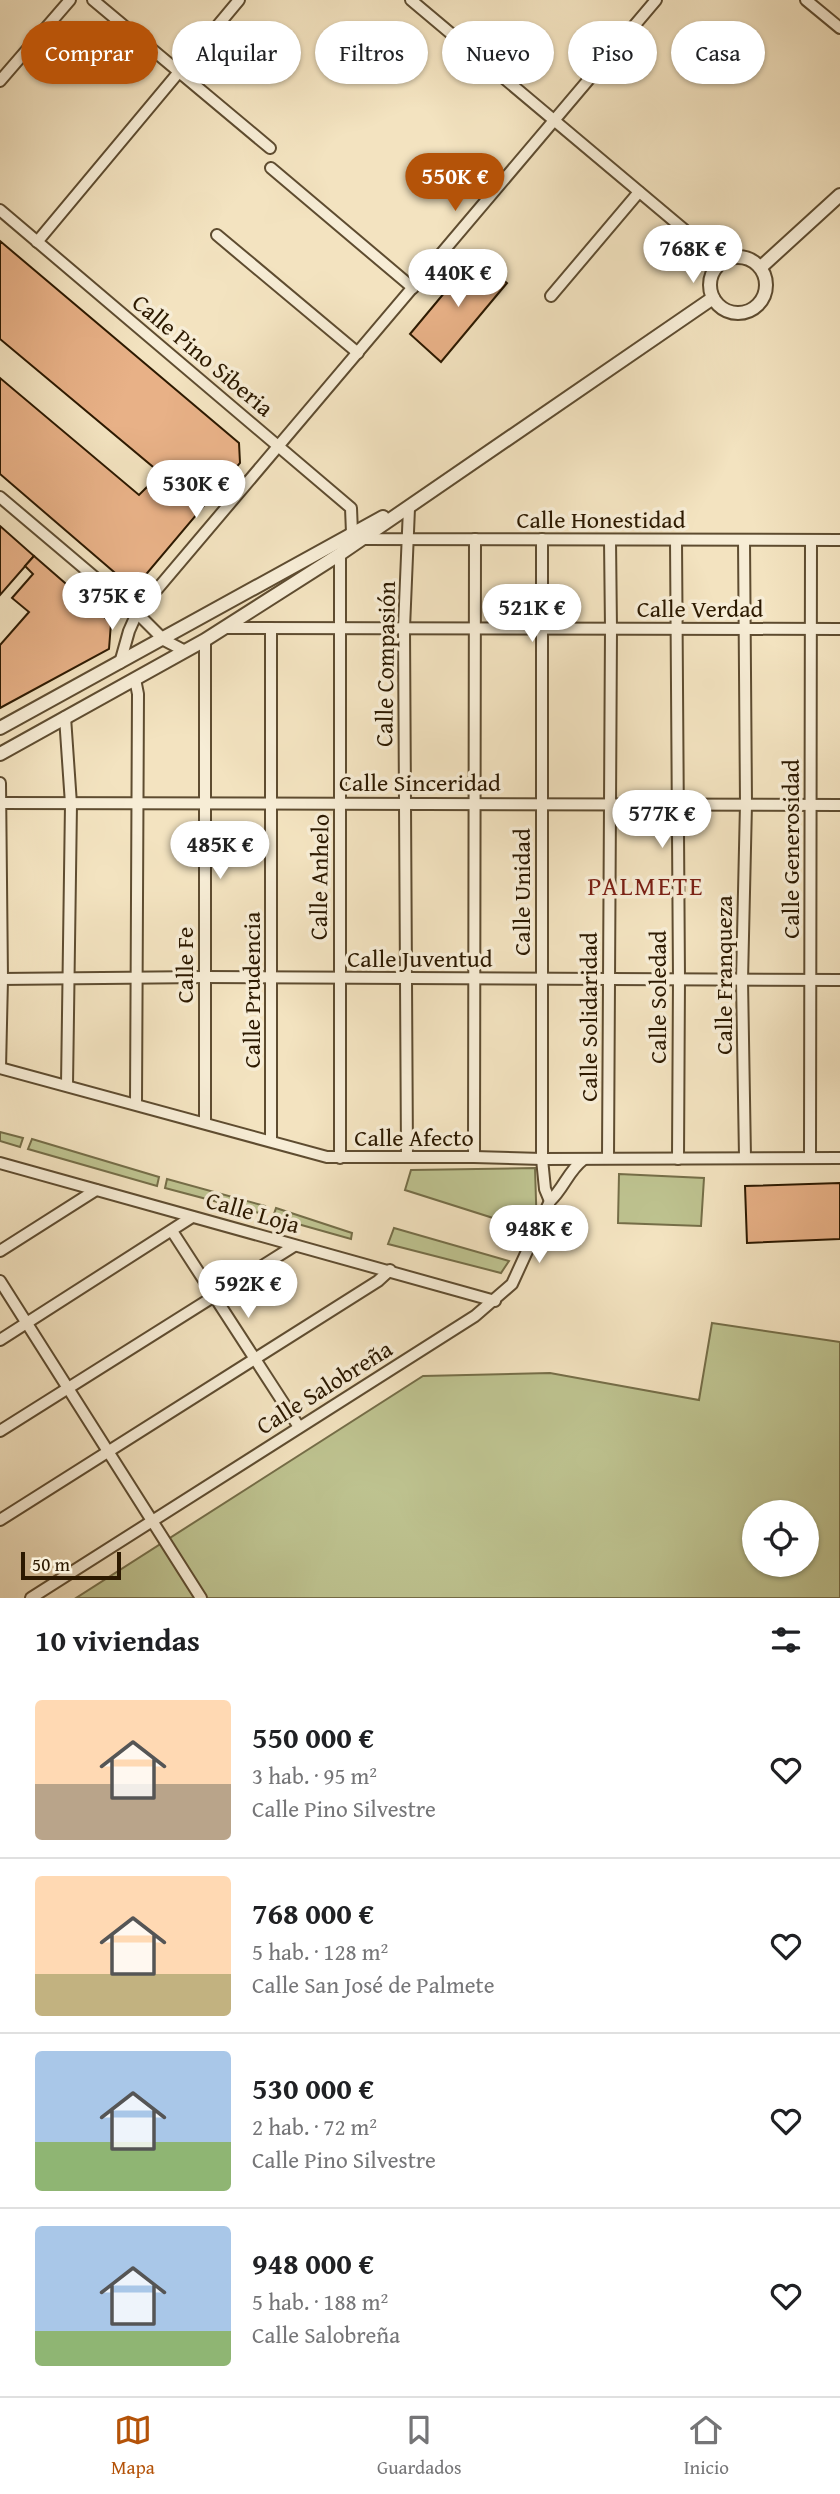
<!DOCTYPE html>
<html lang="es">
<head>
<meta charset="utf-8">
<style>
	body { margin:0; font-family:"Gentium Book Plus",serif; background:#f6f6f6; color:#202124; height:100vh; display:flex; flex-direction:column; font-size:26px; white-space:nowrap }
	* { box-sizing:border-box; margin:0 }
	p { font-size:23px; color:#757577 }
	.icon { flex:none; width:38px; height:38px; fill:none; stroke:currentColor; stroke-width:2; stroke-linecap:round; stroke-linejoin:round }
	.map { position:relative; height:1598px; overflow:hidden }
	.sheet { display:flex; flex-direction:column; background:#fff; flex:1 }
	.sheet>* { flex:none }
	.banner { position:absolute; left:21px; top:21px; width:798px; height:63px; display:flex; gap:14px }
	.buttons { position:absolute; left:742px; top:1500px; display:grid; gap:14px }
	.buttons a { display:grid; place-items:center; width:77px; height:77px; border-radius:50%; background:#fff; box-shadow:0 2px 5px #0004; font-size:35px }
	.scale { position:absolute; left:21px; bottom:18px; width:100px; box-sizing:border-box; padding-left:7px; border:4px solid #2c1900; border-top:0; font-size:19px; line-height:24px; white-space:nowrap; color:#2c1900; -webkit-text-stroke:5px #f7edd6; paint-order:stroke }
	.price { position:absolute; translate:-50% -60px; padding:0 16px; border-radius:24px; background:#fff; color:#222; font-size:23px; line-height:46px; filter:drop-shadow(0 2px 4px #0008) }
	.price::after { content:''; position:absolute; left:50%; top:42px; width:21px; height:16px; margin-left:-10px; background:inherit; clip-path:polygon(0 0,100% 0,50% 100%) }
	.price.current { background:#b45309; color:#fff }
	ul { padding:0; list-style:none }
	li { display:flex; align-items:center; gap:21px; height:175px; padding:0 35px }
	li+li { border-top:2px solid #e0e0e0 }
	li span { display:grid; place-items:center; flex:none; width:196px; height:140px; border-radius:7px; color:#555 }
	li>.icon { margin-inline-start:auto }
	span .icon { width:84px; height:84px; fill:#fffc; stroke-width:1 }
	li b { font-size:30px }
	h2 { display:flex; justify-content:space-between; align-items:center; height:84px; padding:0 35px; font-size:30px }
	.tag { padding:0 24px; border-radius:32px; background:#fff; box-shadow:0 2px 5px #0004; font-size:24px; line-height:63px }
	.tag.current { background:#b45309; color:#fff }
	.dock { display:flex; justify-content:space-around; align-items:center; height:98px; border-top:2px solid #e0e0e0; background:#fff; font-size:19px; color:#757577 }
	.dock a { display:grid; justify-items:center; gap:4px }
	.dock .current { color:#b45309 }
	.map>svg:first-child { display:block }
	.green { fill:#bec390; stroke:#756e48; stroke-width:2; fill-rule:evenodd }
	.building { fill:#e8b187; stroke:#2c1900; stroke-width:2 }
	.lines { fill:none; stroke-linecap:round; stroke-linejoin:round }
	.minor-casing { stroke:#5e4c30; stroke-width:14 }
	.tertiary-casing { stroke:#5e4c30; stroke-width:16 }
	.minor { stroke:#f7edd6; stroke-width:10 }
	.tertiary { stroke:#f7edd6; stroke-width:12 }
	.labels { text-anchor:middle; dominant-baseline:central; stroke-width:7; stroke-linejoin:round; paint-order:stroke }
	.street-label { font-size:24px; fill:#2c1900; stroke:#f7edd6 }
	.neighbourhood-label { font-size:26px; letter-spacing:2px; fill:#7a1f14; stroke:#f7edd6 }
</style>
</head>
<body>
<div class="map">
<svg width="840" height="1598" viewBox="0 0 840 1598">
	<rect width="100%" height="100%" fill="#f3e3c0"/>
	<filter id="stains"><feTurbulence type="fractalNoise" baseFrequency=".00286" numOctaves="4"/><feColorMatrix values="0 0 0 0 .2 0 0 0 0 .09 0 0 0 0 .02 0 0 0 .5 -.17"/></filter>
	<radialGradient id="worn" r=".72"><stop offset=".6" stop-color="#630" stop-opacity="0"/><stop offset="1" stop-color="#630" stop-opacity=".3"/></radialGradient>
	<g class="green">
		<path d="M 0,1132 L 23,1138 L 20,1147 L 0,1141 Z"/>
		<path d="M 32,1139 L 159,1177 L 157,1186 L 28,1149 Z"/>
		<path d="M 535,1168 L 537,1232 L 405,1190 L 411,1170 Z"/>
		<path d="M 619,1174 L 704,1178 L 701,1226 L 618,1223 Z"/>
		<path d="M 167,1179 L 265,1206 L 263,1214 L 165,1188 Z"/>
		<path d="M 276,1208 L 352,1233 L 351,1239 L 273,1217 Z"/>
		<path d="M 394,1228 L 509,1261 L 501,1273 L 388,1244 Z"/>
		<path d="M 712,1323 L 840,1342 L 840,1598 L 76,1598 L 423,1376 L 550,1373 L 699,1400 ZM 754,1512 L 807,1512 L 807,1564 L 754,1564 Z"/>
	</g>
	<g class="building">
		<path d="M 0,241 L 239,443 L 240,463 L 143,578 L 121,578 L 0,474 L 0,378 L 139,495 L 147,487 L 164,503 L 184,481 L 163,465 L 158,471 L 0,339 Z"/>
		<path d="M 475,256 L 507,283 L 441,362 L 410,334 Z"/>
		<path d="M 0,526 L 34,556 L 0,595 Z"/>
		<path d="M 34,556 L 111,623 L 109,649 L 0,708 L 0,645 L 29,612 L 12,598 L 33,574 L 25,566 Z"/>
		<path d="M 840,1183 L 840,1239 L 747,1243 L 745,1186 Z"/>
	</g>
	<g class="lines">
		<defs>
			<g id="minor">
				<path d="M 93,0 L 270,148"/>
				<path d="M 411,0 L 693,237 L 719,264"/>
				<path d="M 806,0 L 840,28"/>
				<path d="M 0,81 L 70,0"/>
				<path d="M 271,168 L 413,288"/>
				<path d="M 0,210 L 351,508 L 352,533 L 362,539 L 840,540"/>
				<path d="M 217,235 L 358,353"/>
				<path d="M 37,242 L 239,0"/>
				<path d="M 551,296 L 639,192"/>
				<path d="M 0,497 L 137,613 L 164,640 L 185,651"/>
				<path d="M 542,539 L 542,1159 L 545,1189 L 550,1201"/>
				<path d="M 676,540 L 679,978 L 678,1159"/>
				<path d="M 744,540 L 746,804 L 742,980 L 745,1157"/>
				<path d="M 224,628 L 840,629"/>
				<path d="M 271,628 L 271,1141"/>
				<path d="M 120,663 L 129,631 L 137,613 L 656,0"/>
				<path d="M 135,679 L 138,694 L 136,1104"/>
				<path d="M 65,717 L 71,804 L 67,1085"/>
				<path d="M 0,783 L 2,979 L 0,1068"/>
				<path d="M 0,803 L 840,805"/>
				<path d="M 0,979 L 205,977 L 840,980"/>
				<path d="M 0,1068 L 327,1157 L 474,1157 L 542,1159 L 840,1158"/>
				<path d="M 205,1123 L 205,640"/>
				<path d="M 407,1157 L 404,628 L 409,508"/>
				<path d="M 474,1157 L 475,539"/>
				<path d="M 340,1158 L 340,554"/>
				<path d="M 608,1158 L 611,629 L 610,540"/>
				<path d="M 810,1158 L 811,540"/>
				<path d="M 0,1163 L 495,1301"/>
				<path d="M 172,1231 L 299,1427"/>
				<path d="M 0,1251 L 96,1190"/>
				<path d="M 0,1281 L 201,1598"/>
				<path d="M 0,1340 L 192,1217"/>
				<path d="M 0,1431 L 294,1246"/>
				<path d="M 0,1520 L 378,1281 L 390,1270"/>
				<path d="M 31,1598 L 475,1316 L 512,1284 L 550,1201 C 564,1188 568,1171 584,1159"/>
			</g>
			<g id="tertiary">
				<circle cx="738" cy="285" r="28"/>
				<path d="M 761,267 L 840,195"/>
				<path d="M 0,728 L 383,517"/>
				<path d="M 0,754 L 205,640 L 340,554 L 713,298"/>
			</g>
		</defs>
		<use href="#minor" class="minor-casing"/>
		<use href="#tertiary" class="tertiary-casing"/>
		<use href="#minor" class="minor"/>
		<use href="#tertiary" class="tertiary"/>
	</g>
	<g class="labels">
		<g class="street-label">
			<text transform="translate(203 355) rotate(40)">Calle Pino Siberia</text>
			<text x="601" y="519">Calle Honestidad</text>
			<text x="700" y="608">Calle Verdad</text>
			<text transform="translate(385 664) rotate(-89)">Calle Compasión</text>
			<text x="420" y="782">Calle Sinceridad</text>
			<text transform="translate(790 849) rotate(-90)">Calle Generosidad</text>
			<text transform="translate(319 877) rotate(-89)">Calle Anhelo</text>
			<text transform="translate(521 892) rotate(-90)">Calle Unidad</text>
			<text x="420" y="958">Calle Juventud</text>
			<text transform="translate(184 965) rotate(-90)">Calle Fe</text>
			<text transform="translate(723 975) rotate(-90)">Calle Franqueza</text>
			<text transform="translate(251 990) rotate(-90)">Calle Prudencia</text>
			<text transform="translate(657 997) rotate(-90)">Calle Soledad</text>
			<text transform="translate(588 1017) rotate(-90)">Calle Solidaridad</text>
			<text x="414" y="1137">Calle Afecto</text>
			<text transform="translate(253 1212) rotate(16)">Calle Loja</text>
			<text transform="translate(324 1387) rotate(-32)">Calle Salobreña</text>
		</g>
		<g class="neighbourhood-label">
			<text x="646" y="885">PALMETE</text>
		</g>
	</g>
	<rect width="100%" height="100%" filter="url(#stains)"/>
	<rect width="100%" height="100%" fill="url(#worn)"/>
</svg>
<div class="buttons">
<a><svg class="icon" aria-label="locate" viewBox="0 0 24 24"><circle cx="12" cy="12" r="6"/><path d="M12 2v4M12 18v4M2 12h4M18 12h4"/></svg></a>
</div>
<div class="scale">50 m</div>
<b class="price current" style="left:455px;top:213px">550K €</b>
<b class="price" style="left:693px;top:285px">768K €</b>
<b class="price" style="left:458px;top:309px">440K €</b>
<b class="price" style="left:196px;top:520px">530K €</b>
<b class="price" style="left:112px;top:632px">375K €</b>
<b class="price" style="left:532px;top:644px">521K €</b>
<b class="price" style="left:662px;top:850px">577K €</b>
<b class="price" style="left:220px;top:881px">485K €</b>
<b class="price" style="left:539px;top:1265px">948K €</b>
<b class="price" style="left:248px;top:1320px">592K €</b>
<div class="banner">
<a class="tag current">Comprar</a>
<a class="tag">Alquilar</a>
<a class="tag">Filtros</a>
<a class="tag">Nuevo</a>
<a class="tag">Piso</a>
<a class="tag">Casa</a>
</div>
</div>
<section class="sheet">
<h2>10 viviendas<svg class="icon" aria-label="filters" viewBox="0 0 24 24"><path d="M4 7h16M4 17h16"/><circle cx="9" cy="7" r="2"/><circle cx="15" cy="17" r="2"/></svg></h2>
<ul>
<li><span style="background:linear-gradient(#ffd9b3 60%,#b9a48a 0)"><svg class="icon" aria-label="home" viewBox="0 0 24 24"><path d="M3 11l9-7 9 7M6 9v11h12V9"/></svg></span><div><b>550 000 €</b><p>3 hab. · 95 m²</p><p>Calle Pino Silvestre</p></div><svg class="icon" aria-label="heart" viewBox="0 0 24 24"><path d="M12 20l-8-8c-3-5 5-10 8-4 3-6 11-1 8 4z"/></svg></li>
<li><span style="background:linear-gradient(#ffd9b3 70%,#c2b280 0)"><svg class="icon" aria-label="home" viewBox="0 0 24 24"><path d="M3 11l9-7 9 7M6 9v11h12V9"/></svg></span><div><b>768 000 €</b><p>5 hab. · 128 m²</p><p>Calle San José de Palmete</p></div><svg class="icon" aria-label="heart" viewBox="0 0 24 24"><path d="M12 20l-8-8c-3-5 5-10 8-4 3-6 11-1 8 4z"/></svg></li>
<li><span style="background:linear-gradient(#a9c7e8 65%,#8fb573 0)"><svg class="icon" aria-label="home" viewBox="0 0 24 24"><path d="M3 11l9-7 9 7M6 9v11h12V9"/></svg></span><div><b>530 000 €</b><p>2 hab. · 72 m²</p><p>Calle Pino Silvestre</p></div><svg class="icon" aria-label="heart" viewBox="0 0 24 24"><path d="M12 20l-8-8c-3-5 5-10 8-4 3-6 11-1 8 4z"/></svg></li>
<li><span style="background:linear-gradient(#a9c7e8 75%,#8fb573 0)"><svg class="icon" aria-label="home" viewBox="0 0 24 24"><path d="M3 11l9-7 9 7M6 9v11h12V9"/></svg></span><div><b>948 000 €</b><p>5 hab. · 188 m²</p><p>Calle Salobreña</p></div><svg class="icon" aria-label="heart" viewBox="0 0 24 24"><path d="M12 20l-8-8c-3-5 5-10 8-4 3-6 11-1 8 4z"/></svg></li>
</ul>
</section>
<nav class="dock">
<a class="current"><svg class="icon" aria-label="map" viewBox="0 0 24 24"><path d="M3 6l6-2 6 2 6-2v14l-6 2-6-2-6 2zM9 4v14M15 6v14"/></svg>Mapa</a>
<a><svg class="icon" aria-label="saved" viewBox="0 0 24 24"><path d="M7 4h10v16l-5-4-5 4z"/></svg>Guardados</a>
<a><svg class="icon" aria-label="home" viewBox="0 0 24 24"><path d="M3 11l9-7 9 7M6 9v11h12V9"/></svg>Inicio</a>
</nav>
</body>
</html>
